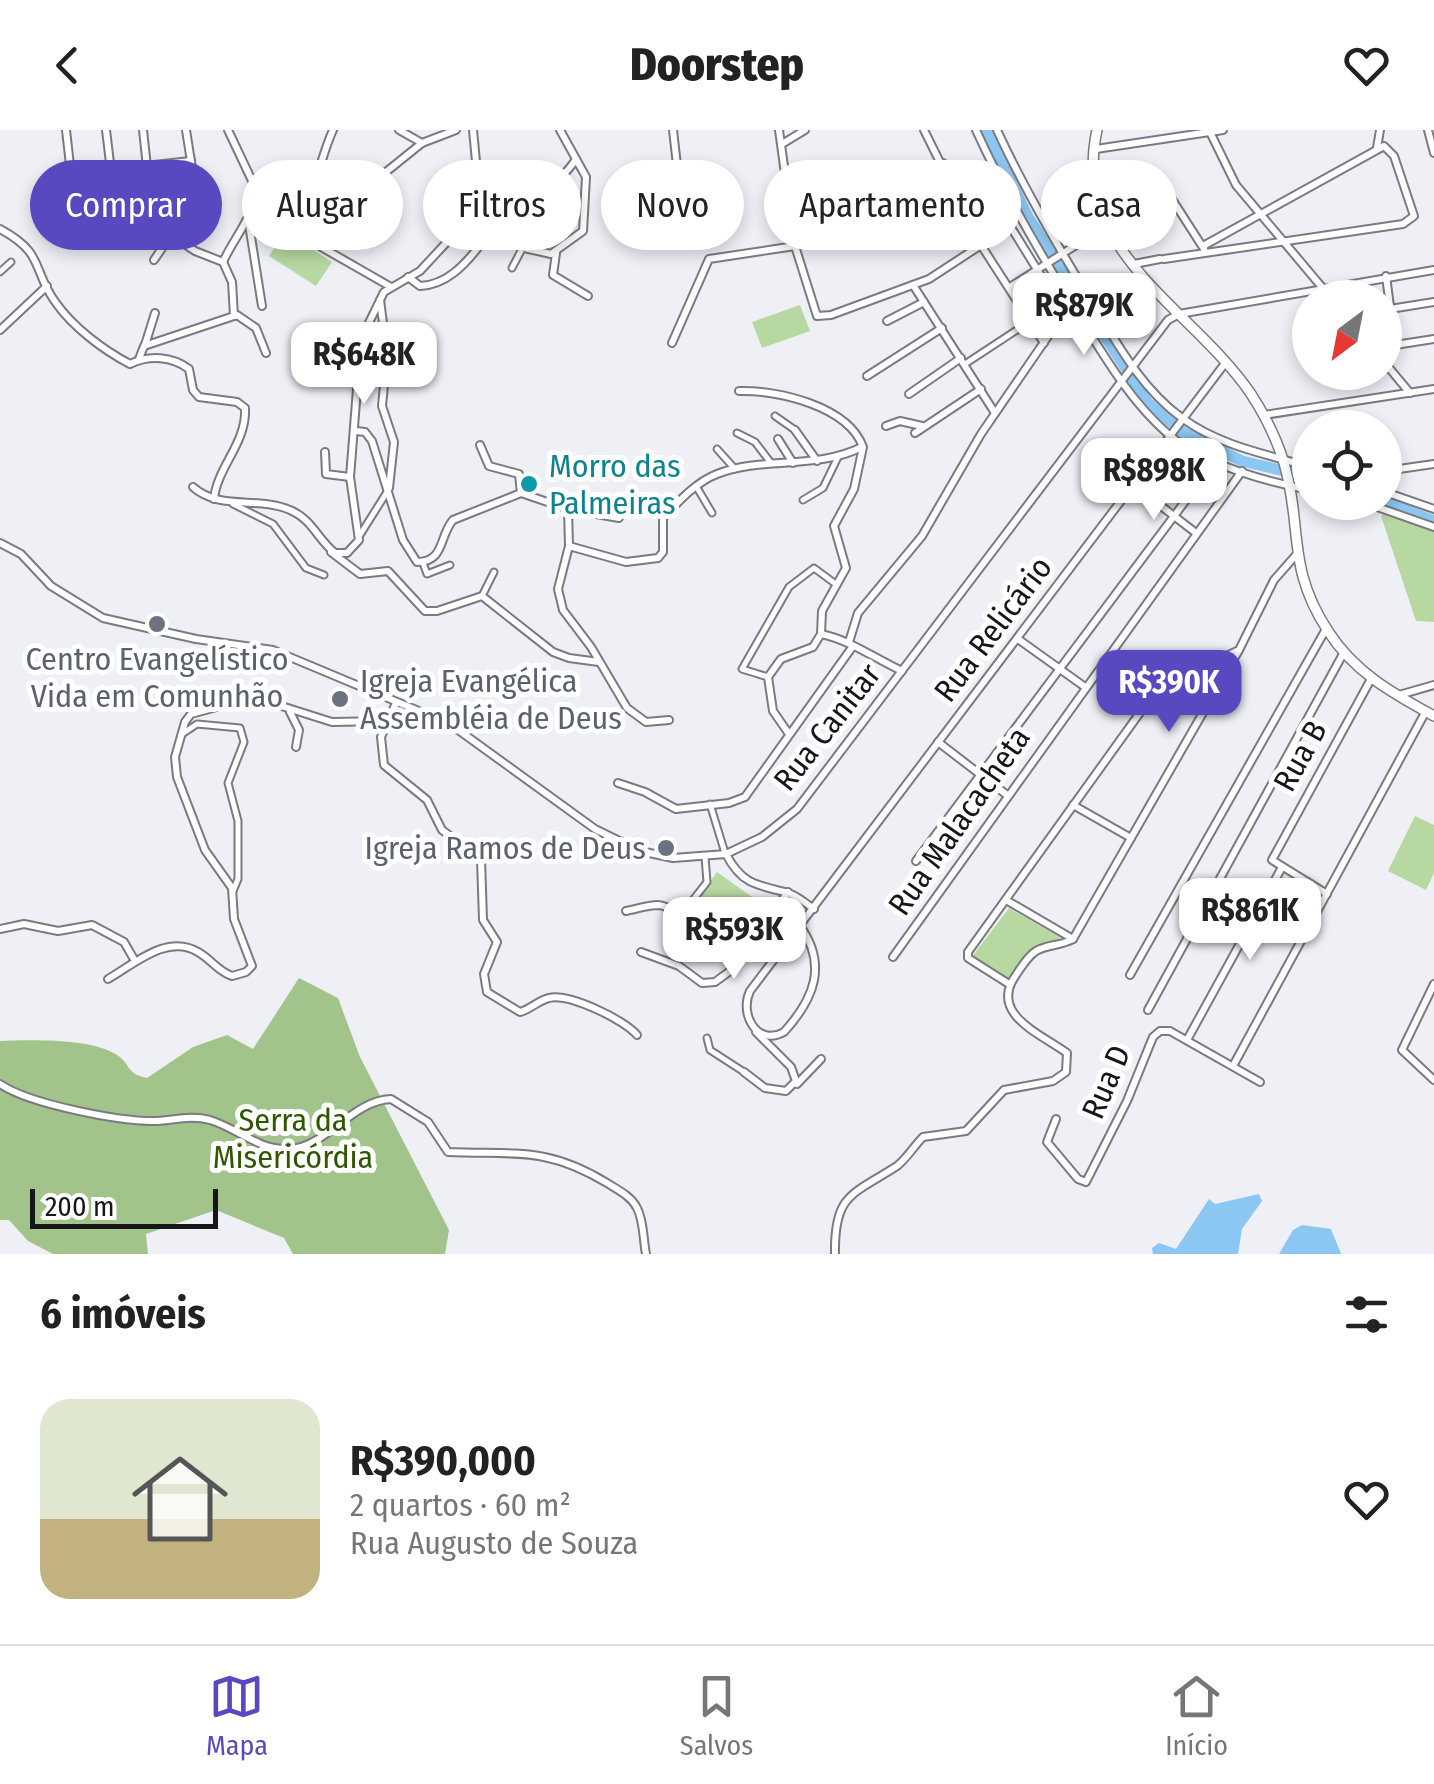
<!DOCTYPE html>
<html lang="pt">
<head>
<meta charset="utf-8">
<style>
	body { margin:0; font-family:"Fira Sans Condensed",sans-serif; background:#f6f6f6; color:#222; height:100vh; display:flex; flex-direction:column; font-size:38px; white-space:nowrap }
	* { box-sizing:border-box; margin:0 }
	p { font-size:32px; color:#767676 }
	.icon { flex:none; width:55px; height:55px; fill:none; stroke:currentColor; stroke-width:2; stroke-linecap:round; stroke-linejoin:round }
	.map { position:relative; height:1124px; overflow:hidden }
	.sheet { display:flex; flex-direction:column; background:#fff; flex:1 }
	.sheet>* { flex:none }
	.banner { position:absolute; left:30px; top:30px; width:1375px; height:90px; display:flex; gap:20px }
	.needle { width:65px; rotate:212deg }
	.fabs { position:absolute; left:1292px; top:150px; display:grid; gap:20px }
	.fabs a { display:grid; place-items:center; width:110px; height:110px; border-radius:50%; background:#fff; box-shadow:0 5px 15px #0003; font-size:50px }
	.scale { position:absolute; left:30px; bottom:25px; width:188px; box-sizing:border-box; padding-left:10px; border:5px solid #161618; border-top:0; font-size:28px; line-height:35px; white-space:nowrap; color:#161618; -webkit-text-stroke:8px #fff; paint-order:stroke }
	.price { position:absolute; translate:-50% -85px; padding:0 22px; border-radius:20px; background:#fff; color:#222; font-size:32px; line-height:65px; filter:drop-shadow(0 2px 5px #0008) }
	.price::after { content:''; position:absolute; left:50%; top:60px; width:30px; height:22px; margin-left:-15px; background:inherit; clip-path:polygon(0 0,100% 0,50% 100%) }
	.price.active { background:#5849c1; color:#fff }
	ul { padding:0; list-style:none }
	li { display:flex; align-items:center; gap:30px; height:250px; padding:0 40px }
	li+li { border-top:2px solid #e0e0e0 }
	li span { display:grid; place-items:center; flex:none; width:280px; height:200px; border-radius:30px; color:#555 }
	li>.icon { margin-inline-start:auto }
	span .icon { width:120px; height:120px; fill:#fffc; stroke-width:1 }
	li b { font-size:42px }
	h2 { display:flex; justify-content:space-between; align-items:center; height:120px; padding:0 40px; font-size:42px }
	.chip { padding:0 35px; border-radius:45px; background:#fff; box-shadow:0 5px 15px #0003; font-size:35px; line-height:90px }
	.chip.active { background:#5849c1; color:#fff }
	header { display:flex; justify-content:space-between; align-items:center; height:130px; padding:0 40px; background:#fff; font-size:45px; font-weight:800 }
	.tab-bar { display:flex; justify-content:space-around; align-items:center; height:140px; border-top:2px solid #e0e0e0; background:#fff; font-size:28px; color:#767676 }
	.tab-bar a { display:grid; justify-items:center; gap:5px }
	.tab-bar .active { color:#5849c1 }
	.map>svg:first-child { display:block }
	.green { fill:#b7d8a1 }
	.forest { fill:#a2c48b }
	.water { fill:#8cc6f2 }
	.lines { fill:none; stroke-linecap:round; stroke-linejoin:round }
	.river { stroke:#8cc6f2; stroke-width:11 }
	.pedestrian-casing { stroke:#7a7b80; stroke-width:9 }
	.minor-casing { stroke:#7a7b80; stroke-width:10 }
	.secondary-casing { stroke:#7a7b80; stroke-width:12 }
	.pedestrian { stroke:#fff; stroke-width:5 }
	.minor { stroke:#fff; stroke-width:6 }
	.secondary { stroke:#fff; stroke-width:9 }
	.culture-dot { fill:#0f9aa8; stroke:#fff; stroke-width:4 }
	.worship-dot { fill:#6b7280; stroke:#fff; stroke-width:4 }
	.labels { text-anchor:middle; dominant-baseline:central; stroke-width:10; stroke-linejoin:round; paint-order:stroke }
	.culture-label { font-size:32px; fill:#0d838f; stroke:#fff; text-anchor:start }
	.street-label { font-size:32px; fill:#161618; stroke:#fff }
	.worship-label { font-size:32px; fill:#5b616d; stroke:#fff }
	.park-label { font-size:32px; fill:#2e5700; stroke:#fff }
</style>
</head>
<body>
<header><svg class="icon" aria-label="back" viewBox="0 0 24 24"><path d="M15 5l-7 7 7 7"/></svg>Doorstep<svg class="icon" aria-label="heart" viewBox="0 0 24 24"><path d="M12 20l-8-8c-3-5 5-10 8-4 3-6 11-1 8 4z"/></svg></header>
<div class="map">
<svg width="1434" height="1124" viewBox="0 0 1434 1124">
	<rect width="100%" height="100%" fill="#eff0f6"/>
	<g class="green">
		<path d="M 285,101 L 332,132 L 316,156 L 269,126 Z"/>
		<path d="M 800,175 L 810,201 L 762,218 L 752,192 Z"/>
		<path d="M 1384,384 L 1434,401 L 1434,492 L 1416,491 L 1381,386 Z"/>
		<path d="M 1415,686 L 1434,695 L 1434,743 L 1426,760 L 1388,741 Z"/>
		<path d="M 717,742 L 769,779 L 743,814 L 692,777 Z"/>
		<path d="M 1009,778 L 1061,808 L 1033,820 L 1006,850 L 971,828 Z"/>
	</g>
	<path class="forest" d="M 299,848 L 338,868 L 360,927 L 449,1100 L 445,1124 L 293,1124 L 284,1108 L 216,1080 L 146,1104 L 148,1124 L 53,1124 L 28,1111 L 9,1090 L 0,1090 L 0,911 C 31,910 91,908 117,925 C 132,935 125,943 147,948 L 193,917 L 227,905 L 253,919 Z"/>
	<g class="water">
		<path d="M 1259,1064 L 1262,1071 L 1242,1099 L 1238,1124 L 1153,1124 L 1152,1118 L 1159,1113 L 1176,1119 L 1209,1069 L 1215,1074 Z"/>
		<path d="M 1302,1095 L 1331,1099 L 1341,1124 L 1279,1124 L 1293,1100 Z"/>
	</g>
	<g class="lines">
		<g class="river">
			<path d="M 986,0 L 1028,87 L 1148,273 L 1183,302 L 1242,331 L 1310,347"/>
			<path d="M 1385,372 L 1434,391"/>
		</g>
		<defs>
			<g id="pedestrian">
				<path d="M 56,47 L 71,44"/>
				<path d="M 512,138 L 523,117"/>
				<path d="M 0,142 L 11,132"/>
				<path d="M 1064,178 L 1089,205"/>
				<path d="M 965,234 L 1029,192"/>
				<path d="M 775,286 L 795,300"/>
				<path d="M 737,303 L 755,312 L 771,333"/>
				<path d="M 717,319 L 735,339"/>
				<path d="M 696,356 L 712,383"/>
				<path d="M 803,370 L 823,358 L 838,327"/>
				<path d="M 233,374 L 273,394 L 306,438 L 324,445"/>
				<path d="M 360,405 L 387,362"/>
				<path d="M 423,433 L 427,444 L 450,435"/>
				<path d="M 482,466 L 494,442"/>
				<path d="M 768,547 L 742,539 L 789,457 L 814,438 L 837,455"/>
				<path d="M 182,604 L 197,594 L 240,598 L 244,612 L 228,653 L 238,691 L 238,749 L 233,761"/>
				<path d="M 710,674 L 725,723"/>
				<path d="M 674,781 L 689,775 L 707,752 L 705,727"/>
				<path d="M 707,908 L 710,920 L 744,942"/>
			</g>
			<g id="minor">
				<path d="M 66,0 L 71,44 L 191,31"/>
				<path d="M 106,0 L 111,41"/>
				<path d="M 143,0 L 147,37"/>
				<path d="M 186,0 L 193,44"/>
				<path d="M 399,0 L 422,13"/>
				<path d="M 560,0 L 586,47 L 583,101 L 551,124 L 524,118 L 534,65 C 548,48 558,57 576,29"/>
				<path d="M 673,0 L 683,88 L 681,107"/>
				<path d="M 779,0 L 795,116 L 817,186 L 831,185 L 929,149 L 981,115"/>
				<path d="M 924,0 L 981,115 L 1044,213"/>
				<path d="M 976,0 C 1005,64 1039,122 1076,181 C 1103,224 1129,270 1168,304 C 1205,335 1264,351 1310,360"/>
				<path d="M 997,0 C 1025,61 1058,117 1093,174 C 1118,215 1142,259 1182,288 C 1220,316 1266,324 1310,337"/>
				<path d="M 1209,0 L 1236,55 L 1331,168"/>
				<path d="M 1428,0 L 1434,23"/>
				<path d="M 782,14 L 805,0"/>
				<path d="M 1377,18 L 1380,0"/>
				<path d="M 1096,19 L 1223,0"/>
				<path d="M 129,39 L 134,103"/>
				<path d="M 386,42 L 422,13 L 456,0"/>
				<path d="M 1159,49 L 1204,119"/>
				<path d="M 133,75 L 195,72"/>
				<path d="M 249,85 L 260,93 L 295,102 L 391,157"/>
				<path d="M 248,88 L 262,176"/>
				<path d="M 285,96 C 315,73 318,33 333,0"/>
				<path d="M 0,99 C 46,124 31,139 56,173 C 73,197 103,220 130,234 C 149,225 172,226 189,239 L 193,260 L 199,267 L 237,272 L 245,278 C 247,313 217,337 214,369"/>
				<path d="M 827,100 L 943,33"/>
				<path d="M 165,101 L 195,121 L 223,132"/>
				<path d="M 556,123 L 553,145 L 588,166"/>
				<path d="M 1164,129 L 1403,94 L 1414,86 L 1394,26 L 1384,16 L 1203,116"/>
				<path d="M 154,130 L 171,105"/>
				<path d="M 223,132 C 234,107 256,85 255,57 L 228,0"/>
				<path d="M 223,132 L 232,152 L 234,186"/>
				<path d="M 1134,134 L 1160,129"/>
				<path d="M 1386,146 L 1395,215 L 1434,209"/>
				<path d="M 408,147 L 420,156 C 446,155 465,135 480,115"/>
				<path d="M 913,155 L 995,283"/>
				<path d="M 1010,157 L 1106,96"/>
				<path d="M 380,170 L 387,224 L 382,276 L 394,312 L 389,358"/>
				<path d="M 1390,179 L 1434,172"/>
				<path d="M 887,191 L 924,172"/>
				<path d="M 0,200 L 47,156"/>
				<path d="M 672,213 L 709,129 L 795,116"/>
				<path d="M 145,215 L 155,183"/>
				<path d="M 139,229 L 144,216 L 237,185 L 256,198 L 266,223"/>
				<path d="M 1385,233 L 1410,263"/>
				<path d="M 867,246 L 942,198"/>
				<path d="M 739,261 C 778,260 848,276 863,317 L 854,359 L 834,396 L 846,438 L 822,481 L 821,504 L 813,517 L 781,529 L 768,547 L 773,581 L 789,604"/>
				<path d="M 909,264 L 961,228"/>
				<path d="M 1264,285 L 1434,259"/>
				<path d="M 886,296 L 900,291 L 922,296"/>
				<path d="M 795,300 L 817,331"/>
				<path d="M 356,301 L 365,302 L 372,311 L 403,410 L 417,432 C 445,432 439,406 453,390 L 521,363 L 568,379 L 619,388"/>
				<path d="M 915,303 L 981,259"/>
				<path d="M 778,309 L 793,333"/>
				<path d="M 480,315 L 489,336 L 519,344 L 521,363"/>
				<path d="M 325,322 L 326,344 L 350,347"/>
				<path d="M 1385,341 L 1434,334"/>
				<path d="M 1134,355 L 1196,403"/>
				<path d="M 193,357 C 220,381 258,366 290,380 C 312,389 318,410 335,423 L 347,423 L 359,410 L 350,347 L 361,209 L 384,162 L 420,141 L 459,99 L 474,63 L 477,42 L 473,0"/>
				<path d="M 1385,362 L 1434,379"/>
				<path d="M 1363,372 L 1434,397"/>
				<path d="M 568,379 L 569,416 L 558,459 L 563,480 L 591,517 L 627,578 L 646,592 L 669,590"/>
				<path d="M 0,413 L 21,424 L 51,456 L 103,488 L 196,509 L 273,520 L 450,594 L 595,699 L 640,721 L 673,728 L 726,724 L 762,707 L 797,679 L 1168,190 L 1179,184 L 1434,140"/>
				<path d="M 569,416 L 626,432 L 658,428 L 663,422 L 663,388 C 678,372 696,352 717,344 C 763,326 816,340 862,317"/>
				<path d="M 331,422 L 360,444 L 388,441 L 425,481 L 437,481 L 482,466 L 553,522 L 569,528 L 599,532"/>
				<path d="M 821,504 C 850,510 874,528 902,541"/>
				<path d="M 1018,509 L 1085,557"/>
				<path d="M 849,512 L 858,483 L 922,406 L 981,304 L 1064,183 L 996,73 L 968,86"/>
				<path d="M 1399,565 L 1434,555"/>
				<path d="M 396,573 L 381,607 L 384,635 L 427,670 L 442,700 L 481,729 L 483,790 L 497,812 L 484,844 L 487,862 L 520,882 C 531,879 539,870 549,868 C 569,863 625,890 637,905"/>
				<path d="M 290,582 L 299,600 L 296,617"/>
				<path d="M 938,612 L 1007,665"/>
				<path d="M 618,653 L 645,662 L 676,679 L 729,673 L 745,667 L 853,516"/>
				<path d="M 1073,675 L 1131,708"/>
				<path d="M 726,724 C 741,753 755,755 785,762 C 795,764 805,773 814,779"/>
				<path d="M 916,731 L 1216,330"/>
				<path d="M 1327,764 L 1272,730 L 1371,549"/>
				<path d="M 1006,770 L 1073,809"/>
				<path d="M 626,781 C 636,779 648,775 658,775 C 684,777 703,821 741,824"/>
				<path d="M 800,796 C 828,835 814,869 784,902 C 757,917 739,884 750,861 L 1226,232"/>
				<path d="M 0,799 L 24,794 L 58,801 L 92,795 L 124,812 L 135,831"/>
				<path d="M 1073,809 L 1239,520 L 1274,450 L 1296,425"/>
				<path d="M 641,822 L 679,836 L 702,853 L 715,852 L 730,841 L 788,762"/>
				<path d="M 893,827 L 1242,341"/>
				<path d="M 1130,845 L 1326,499"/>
				<path d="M 108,849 C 133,835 167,803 198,822 C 211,829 217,841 232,846 L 246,842 L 252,836 L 234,789 L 232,758 L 205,720 L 177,647 L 175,627 L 185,592 L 191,584 L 253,567 L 332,592 L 387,591"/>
				<path d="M 1009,854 L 968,828 L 968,822 L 1144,577 L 1171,553 L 1239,520"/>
				<path d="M 1434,854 L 1402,920 L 1434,950"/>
				<path d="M 1148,880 L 1343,524"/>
				<path d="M 1187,910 L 1281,739"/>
				<path d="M 1233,936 L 1426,581"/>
				<path d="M 744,942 L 765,958 L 786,961 L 796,951 L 791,937 L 756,902"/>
				<path d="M 0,954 C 29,974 121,992 157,991 C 175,990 191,985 210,990 C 240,999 263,1025 297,1018 C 332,1010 353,971 391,969 L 428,992 L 448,1022 C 515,1025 546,1016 607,1053 C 618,1060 631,1066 637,1078 C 644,1091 643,1109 646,1124"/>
				<path d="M 797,954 L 821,929"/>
				<path d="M 1056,989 L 1047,1012 L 1078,1049 L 1086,1052 L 1127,971 L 1153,907 L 1160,901 L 1170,901 L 1260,952"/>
				<path d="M 835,1124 C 834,1064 852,1065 897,1036 C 907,1028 914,1016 923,1007 L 966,1001 L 1004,960 L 1053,951 L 1066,942 L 1067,923 C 1041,904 988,884 1016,845 C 1022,836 1027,827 1036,821 C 1048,814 1061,816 1073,809"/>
			</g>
			<path id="secondary" d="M 1097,0 C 1070,123 1192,177 1251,264 C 1264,284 1277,310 1284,333 C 1303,398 1286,437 1328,501 C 1354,542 1392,563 1434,586"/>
		</defs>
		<use href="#pedestrian" class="pedestrian-casing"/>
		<use href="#minor" class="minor-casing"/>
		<use href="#secondary" class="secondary-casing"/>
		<use href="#pedestrian" class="pedestrian"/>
		<use href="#minor" class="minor"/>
		<use href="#secondary" class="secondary"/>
	</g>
	<circle class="culture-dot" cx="529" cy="354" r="10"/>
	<g class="worship-dot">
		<circle cx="157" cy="494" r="10"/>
		<circle cx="340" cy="569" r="10"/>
		<circle cx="666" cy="718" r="10"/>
	</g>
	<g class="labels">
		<g class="culture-label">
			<text x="549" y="336">Morro das<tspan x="549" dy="37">Palmeiras</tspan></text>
		</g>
		<g class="street-label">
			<text transform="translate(993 499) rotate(-53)">Rua Relicário</text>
			<text transform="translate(827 597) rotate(-52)">Rua Canitar</text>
			<text transform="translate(1300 626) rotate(-61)">Rua B</text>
			<text transform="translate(959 691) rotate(-55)">Rua Malacacheta</text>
			<text transform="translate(1106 952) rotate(-67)">Rua D</text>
		</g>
		<g class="worship-label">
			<text x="157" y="529">Centro Evangelístico<tspan x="157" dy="37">Vida em Comunhão</tspan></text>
			<text x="360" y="551" text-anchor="start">Igreja Evangélica<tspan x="360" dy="37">Assembléia de Deus</tspan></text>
			<text x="646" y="718" text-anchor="end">Igreja Ramos de Deus</text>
		</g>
		<g class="park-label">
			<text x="293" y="990">Serra da<tspan x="293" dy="37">Misericórdia</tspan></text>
		</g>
	</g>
</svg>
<div class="fabs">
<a><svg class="needle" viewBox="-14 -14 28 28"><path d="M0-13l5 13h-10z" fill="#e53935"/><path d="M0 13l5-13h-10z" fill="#767676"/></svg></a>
<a><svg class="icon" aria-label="locate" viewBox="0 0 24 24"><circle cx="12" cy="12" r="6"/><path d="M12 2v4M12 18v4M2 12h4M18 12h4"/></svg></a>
</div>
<div class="scale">200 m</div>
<b class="price" style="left:1084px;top:228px">R$879K</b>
<b class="price" style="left:364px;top:277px">R$648K</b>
<b class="price" style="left:1154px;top:393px">R$898K</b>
<b class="price active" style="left:1169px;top:605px">R$390K</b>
<b class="price" style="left:1250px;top:833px">R$861K</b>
<b class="price" style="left:734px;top:852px">R$593K</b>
<div class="banner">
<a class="chip active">Comprar</a>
<a class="chip">Alugar</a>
<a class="chip">Filtros</a>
<a class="chip">Novo</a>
<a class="chip">Apartamento</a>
<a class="chip">Casa</a>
</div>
</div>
<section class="sheet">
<h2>6 imóveis<svg class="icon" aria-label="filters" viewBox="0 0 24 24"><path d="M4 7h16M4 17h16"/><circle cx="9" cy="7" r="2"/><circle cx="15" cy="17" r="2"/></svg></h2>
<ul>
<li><span style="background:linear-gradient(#dfe7d0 60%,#c2b280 0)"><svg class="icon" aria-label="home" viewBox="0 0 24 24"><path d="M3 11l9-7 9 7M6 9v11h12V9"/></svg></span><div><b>R$390,000</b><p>2 quartos · 60 m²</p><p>Rua Augusto de Souza</p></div><svg class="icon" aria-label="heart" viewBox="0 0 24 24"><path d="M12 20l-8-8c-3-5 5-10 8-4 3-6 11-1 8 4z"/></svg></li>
</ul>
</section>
<nav class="tab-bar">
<a class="active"><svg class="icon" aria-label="map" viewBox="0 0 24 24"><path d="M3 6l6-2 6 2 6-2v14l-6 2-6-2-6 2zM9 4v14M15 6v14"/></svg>Mapa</a>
<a><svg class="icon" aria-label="saved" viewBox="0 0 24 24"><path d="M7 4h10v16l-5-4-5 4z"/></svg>Salvos</a>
<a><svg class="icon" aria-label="home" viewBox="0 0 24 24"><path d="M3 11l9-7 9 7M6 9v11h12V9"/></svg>Início</a>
</nav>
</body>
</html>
